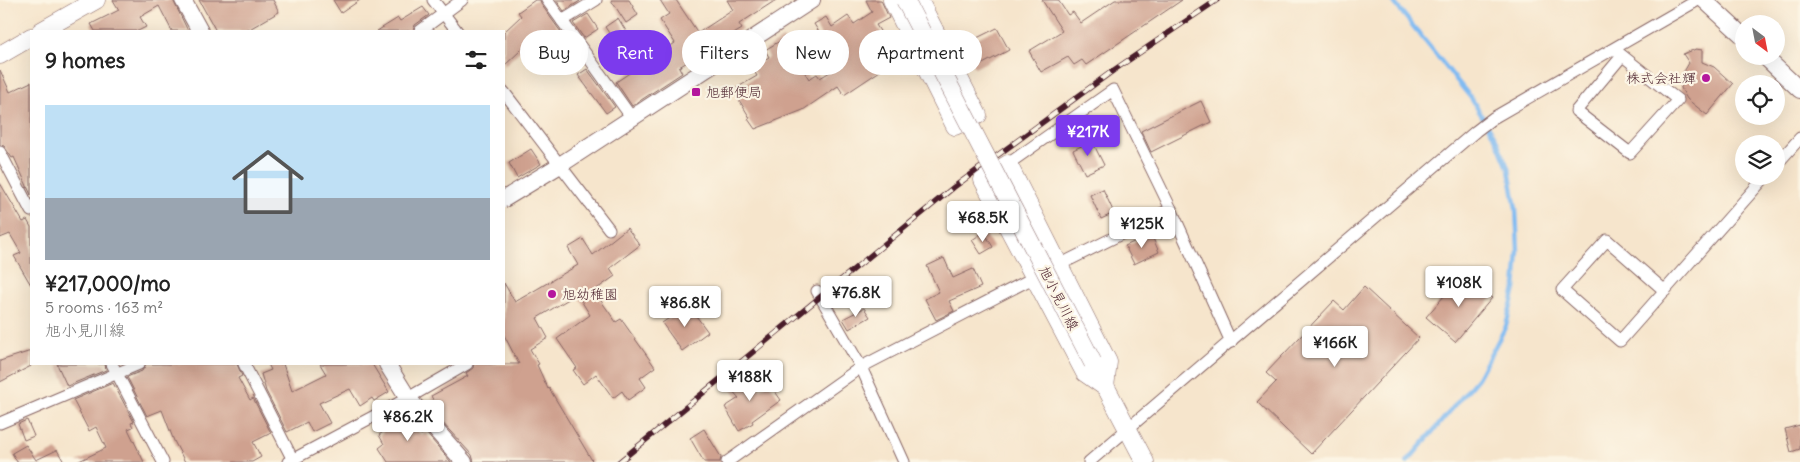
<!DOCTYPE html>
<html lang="en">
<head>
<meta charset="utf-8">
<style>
	body { margin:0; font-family:Delius,"Klee One",sans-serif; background:#f2f2f2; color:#222; height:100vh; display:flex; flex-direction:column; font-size:19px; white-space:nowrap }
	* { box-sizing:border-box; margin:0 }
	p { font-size:16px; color:#767676 }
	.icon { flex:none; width:28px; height:28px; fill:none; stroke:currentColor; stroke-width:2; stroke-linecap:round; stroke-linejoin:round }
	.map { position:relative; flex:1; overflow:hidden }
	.sheet { position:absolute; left:30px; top:30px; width:475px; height:335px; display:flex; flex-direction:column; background:#fff; border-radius:0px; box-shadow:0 5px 20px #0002 }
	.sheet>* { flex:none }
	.banner { position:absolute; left:520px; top:30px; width:475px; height:45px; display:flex; gap:10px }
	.needle { width:32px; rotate:148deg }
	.controls { position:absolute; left:1735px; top:15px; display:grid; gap:10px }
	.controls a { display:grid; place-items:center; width:50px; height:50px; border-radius:50%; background:#fff; box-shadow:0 5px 20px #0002; font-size:25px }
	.price { position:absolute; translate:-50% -42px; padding:0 11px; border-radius:5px; background:#fff; color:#222; font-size:16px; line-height:32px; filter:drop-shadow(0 1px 2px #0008) }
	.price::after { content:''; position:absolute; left:50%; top:30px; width:15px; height:11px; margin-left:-8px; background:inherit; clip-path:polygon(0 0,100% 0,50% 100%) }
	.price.active { background:#7c3aed; color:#fff }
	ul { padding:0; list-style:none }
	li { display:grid; align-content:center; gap:10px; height:265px; padding:0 15px }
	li+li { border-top:1px solid #e0e0e0 }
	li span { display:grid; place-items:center; height:155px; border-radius:0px; color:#555 }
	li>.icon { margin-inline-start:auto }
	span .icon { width:90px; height:90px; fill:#fffc; stroke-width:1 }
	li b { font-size:21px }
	h2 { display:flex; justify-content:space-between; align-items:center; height:60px; padding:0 15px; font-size:21px }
	.chip { padding:0 18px; border-radius:22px; background:#fff; box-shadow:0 5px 20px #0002; font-size:18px; line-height:45px }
	.chip.active { background:#7c3aed; color:#fff }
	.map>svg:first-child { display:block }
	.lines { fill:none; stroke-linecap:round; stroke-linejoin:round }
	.stream { stroke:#81bbf2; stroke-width:4.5 }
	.building { fill:#cfa18f }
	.street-casing { stroke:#866463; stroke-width:13 }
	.secondary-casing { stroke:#866463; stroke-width:18 }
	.primary-casing { stroke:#866463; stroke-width:19 }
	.street { stroke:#fff; stroke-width:11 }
	.secondary { stroke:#fff; stroke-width:16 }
	.primary { stroke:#fff; stroke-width:18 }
	.rail-casing { stroke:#4a1f2b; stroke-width:5.5 }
	.rail { stroke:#fcf5e5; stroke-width:4; stroke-dasharray:11; stroke-linecap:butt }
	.primary-bridge-casing { stroke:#866463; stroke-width:19; stroke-linecap:butt }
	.primary-bridge { stroke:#fff; stroke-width:18 }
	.poi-dot { fill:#b5179e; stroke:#fcf5e5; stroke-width:2 }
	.labels { text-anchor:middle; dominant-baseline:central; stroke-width:4.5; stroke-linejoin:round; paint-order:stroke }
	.poi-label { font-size:14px; fill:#4a1f2b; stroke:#fcf5e5; text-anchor:start }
	.street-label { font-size:14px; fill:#4a1f2b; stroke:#fcf5e5 }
</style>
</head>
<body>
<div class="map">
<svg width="1800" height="462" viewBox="0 0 1800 462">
	<rect width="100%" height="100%" fill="#fcf5e5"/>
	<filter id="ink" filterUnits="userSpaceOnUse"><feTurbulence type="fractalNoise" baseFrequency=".02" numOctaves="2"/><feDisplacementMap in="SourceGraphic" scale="10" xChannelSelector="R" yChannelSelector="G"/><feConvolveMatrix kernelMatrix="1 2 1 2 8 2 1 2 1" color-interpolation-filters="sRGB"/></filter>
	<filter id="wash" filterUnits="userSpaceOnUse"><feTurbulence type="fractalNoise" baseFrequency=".0096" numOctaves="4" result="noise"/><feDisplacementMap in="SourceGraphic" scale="20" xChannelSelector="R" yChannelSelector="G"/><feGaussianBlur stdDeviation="1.12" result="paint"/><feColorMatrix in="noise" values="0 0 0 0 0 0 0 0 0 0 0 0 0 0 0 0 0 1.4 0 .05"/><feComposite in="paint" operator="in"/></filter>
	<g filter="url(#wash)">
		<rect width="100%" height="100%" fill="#f6e5cc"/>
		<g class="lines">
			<path class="stream" d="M 1392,0 L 1471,98 L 1496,139 L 1509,170 L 1516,209 L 1518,251 L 1515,289 L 1506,326 L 1478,378 L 1407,462"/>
		</g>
		<g id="blocks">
			<g class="building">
				<path d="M 113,0 L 173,0 L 188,31 L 172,31 L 159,6 L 140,17 L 146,27 L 138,31 L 95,31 L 91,24 L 119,10 Z"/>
				<path d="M 199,0 L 273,0 L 279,12 L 246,31 L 216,31 Z"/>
				<path d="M 333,0 L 360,0 L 341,13 Z"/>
				<path d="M 535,0 L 540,0 L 541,4 L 573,49 L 561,58 L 545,34 L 539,38 L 537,35 L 504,66 L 504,32 L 521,16 L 518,12 Z"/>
				<path d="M 556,0 L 579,0 L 580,1 L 564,11 Z"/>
				<path d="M 611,0 L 629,0 L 638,15 L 626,23 Z"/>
				<path d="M 660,0 L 676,0 L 698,33 L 733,10 L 727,0 L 776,0 L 739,24 L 742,29 L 679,67 L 682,73 L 632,106 L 616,82 L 637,68 L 635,65 L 652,55 L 653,58 L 675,43 L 660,20 L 669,14 Z"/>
				<path d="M 866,0 L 881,0 L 889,18 L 876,25 L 898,59 L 844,95 L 838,86 L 803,110 L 755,129 L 748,119 L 750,118 L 733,90 L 757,76 L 752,68 L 769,57 L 765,50 L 783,39 L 809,79 L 817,74 L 820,78 L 840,66 L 814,24 L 826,17 L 832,27 L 848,16 L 854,24 L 872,12 Z"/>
				<path d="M 1042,0 L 1058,0 L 1068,15 L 1073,12 L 1081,23 L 1115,0 L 1182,0 L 1086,65 L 1082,60 L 1074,65 L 1068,57 L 1041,72 L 1029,51 L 1062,31 Z"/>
				<path d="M 423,7 L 429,15 L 415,25 L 413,31 L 377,31 L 398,18 L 400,21 Z"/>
				<path d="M 588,14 L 598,29 L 584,38 L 573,23 Z"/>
				<path d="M 618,18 L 626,31 L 613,39 L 605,27 Z"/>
				<path d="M 997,28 L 1009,50 L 975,68 L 967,51 L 978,45 L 975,39 Z"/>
				<path d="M 1696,49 L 1702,50 L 1702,62 L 1714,67 L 1733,84 L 1707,115 L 1687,99 L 1681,88 L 1682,75 L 1689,63 L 1683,54 Z"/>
				<path d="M 587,69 L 615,107 L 606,113 L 578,75 Z"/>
				<path d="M 0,70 L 10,92 L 31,82 L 31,195 L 14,157 L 12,158 L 4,146 L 0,145 Z"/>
				<path d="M 1201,101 L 1211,122 L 1151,152 L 1141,131 Z"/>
				<path d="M 1092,141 L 1104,165 L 1085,174 L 1073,150 Z"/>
				<path d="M 531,149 L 541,164 L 517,178 L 509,163 Z"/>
				<path d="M 0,183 L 23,222 L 27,220 L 31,227 L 31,285 L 14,256 L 21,253 L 10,234 L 0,238 Z"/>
				<path d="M 1103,189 L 1114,213 L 1101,219 L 1090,195 Z"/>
				<path d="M 627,228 L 640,245 L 610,268 L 615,276 L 594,291 L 616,322 L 621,319 L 655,367 L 640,378 L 646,387 L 628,400 L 622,391 L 613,398 L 596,374 L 583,384 L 573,370 L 577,368 L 557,339 L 590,315 L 577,294 L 537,318 L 548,338 L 530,349 L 539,364 L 537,365 L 548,389 L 549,388 L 593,462 L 474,462 L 472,455 L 439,419 L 437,414 L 440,412 L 431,396 L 468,376 L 466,373 L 473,368 L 474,364 L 519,364 L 504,335 L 504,283 L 515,302 L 578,265 L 568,248 L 583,239 L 593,255 Z"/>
				<path d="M 984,232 L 993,247 L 981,254 L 972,240 Z"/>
				<path d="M 1151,234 L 1159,252 L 1134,264 L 1125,246 Z"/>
				<path d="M 944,258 L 953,278 L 973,269 L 981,287 L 949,301 L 954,311 L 936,320 L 925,299 L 939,292 L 927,266 Z"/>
				<path d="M 1463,274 L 1492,298 L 1455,342 L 1426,317 Z"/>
				<path d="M 1364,287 L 1419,338 L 1311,454 L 1257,402 L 1276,382 L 1266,373 L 1334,301 L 1344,310 Z"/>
				<path d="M 688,305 L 708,332 L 682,351 L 662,323 Z"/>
				<path d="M 864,308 L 870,317 L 849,329 L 843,319 Z"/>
				<path d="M 31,351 L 31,366 L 0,382 L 0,361 Z"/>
				<path d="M 57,364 L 105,364 L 106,370 L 67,386 Z"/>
				<path d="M 146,364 L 237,364 L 242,376 L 238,378 L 250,400 L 253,398 L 271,433 L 253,442 L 261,457 L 252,462 L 185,462 L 174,441 L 162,410 L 147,416 L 127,377 L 142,371 Z"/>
				<path d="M 268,364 L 283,364 L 292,391 L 326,374 L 320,364 L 372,364 L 389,392 L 374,401 L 372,398 L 360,406 L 350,389 L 319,403 L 330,423 L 312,432 L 307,422 L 287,432 L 266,391 L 261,374 L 271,370 Z"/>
				<path d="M 746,373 L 760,389 L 769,383 L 781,400 L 752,421 L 753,423 L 739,431 L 725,407 L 739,398 L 730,388 Z"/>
				<path d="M 113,383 L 134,422 L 131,423 L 133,427 L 128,429 L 144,462 L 77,462 L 106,448 L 96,427 L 89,431 L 73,400 Z"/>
				<path d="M 405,410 L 421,435 L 425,432 L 451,462 L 388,462 L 379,448 L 384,444 L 379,435 L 383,432 L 379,426 Z"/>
				<path d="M 27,420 L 34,436 L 24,440 L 18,424 Z"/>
				<path d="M 1800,425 L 1800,449 L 1791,452 L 1785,429 Z"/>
				<path d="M 704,429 L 721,457 L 720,462 L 704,462 L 690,438 Z"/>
				<path d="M 26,445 L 36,460 L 57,450 L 64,462 L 17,462 L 12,453 Z"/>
			</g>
		</g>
	</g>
	<g filter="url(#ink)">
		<use href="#blocks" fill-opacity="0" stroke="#866463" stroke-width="1"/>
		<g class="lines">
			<defs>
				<g id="street">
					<path d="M 433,0 L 457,31"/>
					<path d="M 547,0 L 632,118"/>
					<path d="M 562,21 L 596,0"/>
					<path d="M 420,31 L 462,0"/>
					<path d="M 1614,49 L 1678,100 L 1630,153 L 1576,111 L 1622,56"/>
					<path d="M 504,92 L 609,229"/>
					<path d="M 0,152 L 31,211"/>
					<path d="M 1008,164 L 1113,90 L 1171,209 L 1231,342"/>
					<path d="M 1776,165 L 1800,138"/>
					<path d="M 1059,265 L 1171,209"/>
					<path d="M 817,291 L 861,367 L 904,462"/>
					<path d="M 1665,291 L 1607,240 L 1562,290 L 1620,341 C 1669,286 1717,231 1766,176"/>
					<path d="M 112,364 L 163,462"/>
					<path d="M 244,364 L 294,462"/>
					<path d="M 0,423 L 139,364"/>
					<path d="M 288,462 L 408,398 L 467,364"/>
					<path d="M 727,462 L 861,367 L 1035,277"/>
					<path d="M 1089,462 L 1476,131 L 1493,118 L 1698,0"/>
				</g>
				<g id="secondary">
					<path d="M 183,0 L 200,31"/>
					<path d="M 1704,0 L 1744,37"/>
					<path d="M 1764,56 L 1800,90"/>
					<path d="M 504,199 L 560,165 L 812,0"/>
					<path d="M 387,364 L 408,398 L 464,462"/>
				</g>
				<g id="primary">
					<path d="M 892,0 L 955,126 L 978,115 L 919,0"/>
					<path d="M 41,31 L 96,0"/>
					<path d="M 0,55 L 31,37"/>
					<path d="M 1008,164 L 1108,362 L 1105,387 L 1085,373 L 983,180 Z"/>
					<path d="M 1100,376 L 1145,462"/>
				</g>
			</defs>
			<use href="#street" class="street-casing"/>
			<use href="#secondary" class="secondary-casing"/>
			<use href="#primary" class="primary-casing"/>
			<use href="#street" class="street"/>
			<use href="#secondary" class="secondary"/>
			<use href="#primary" class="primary"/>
			<defs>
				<path id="rail" d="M 619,462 L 954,187 L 1114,70 L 1217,0"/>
			</defs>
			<use href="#rail" class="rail-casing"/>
			<use href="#rail" class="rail"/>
			<defs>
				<path id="primary-bridge" d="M 905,0 L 1093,363"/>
			</defs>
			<use href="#primary-bridge" class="primary-bridge-casing"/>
			<use href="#primary-bridge" class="primary-bridge"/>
		</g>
	</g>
	<g class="poi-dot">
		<circle cx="1706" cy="78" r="5"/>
		<rect x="691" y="87" width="10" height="10" rx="2.5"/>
		<circle cx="552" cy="294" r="5"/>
	</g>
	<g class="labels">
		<g class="poi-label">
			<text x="1696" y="78" text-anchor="end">株式会社輝</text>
			<text x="706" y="92">旭郵便局</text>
			<text x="562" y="294">旭幼稚園</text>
		</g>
		<g class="street-label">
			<text transform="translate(1059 298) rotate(63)">旭小見川線</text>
		</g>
	</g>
</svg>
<div class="controls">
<a><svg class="needle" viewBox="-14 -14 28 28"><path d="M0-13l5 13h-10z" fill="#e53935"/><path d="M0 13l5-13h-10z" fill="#767676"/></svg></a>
<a><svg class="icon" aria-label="locate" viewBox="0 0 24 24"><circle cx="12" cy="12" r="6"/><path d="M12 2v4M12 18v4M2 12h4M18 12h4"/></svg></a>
<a><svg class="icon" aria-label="layers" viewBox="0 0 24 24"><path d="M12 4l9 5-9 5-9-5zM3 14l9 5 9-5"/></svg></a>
</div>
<b class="price active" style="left:1088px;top:157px">¥217K</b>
<b class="price" style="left:983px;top:243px">¥68.5K</b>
<b class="price" style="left:1142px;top:249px">¥125K</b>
<b class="price" style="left:1459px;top:308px">¥108K</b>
<b class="price" style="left:856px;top:318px">¥76.8K</b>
<b class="price" style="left:685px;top:328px">¥86.8K</b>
<b class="price" style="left:1335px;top:368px">¥166K</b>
<b class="price" style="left:750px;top:402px">¥188K</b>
<b class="price" style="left:408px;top:442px">¥86.2K</b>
<div class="banner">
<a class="chip">Buy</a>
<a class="chip active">Rent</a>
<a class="chip">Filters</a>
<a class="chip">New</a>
<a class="chip">Apartment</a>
</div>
<section class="sheet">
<h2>9 homes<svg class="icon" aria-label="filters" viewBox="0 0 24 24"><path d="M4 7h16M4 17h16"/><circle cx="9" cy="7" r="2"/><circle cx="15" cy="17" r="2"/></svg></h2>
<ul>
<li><span style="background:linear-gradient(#bfe0f5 60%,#9aa5b1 0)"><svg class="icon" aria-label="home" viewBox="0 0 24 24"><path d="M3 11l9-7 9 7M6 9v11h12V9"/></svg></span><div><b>¥217,000/mo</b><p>5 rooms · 163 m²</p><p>旭小見川線</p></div></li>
</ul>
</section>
</div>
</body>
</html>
